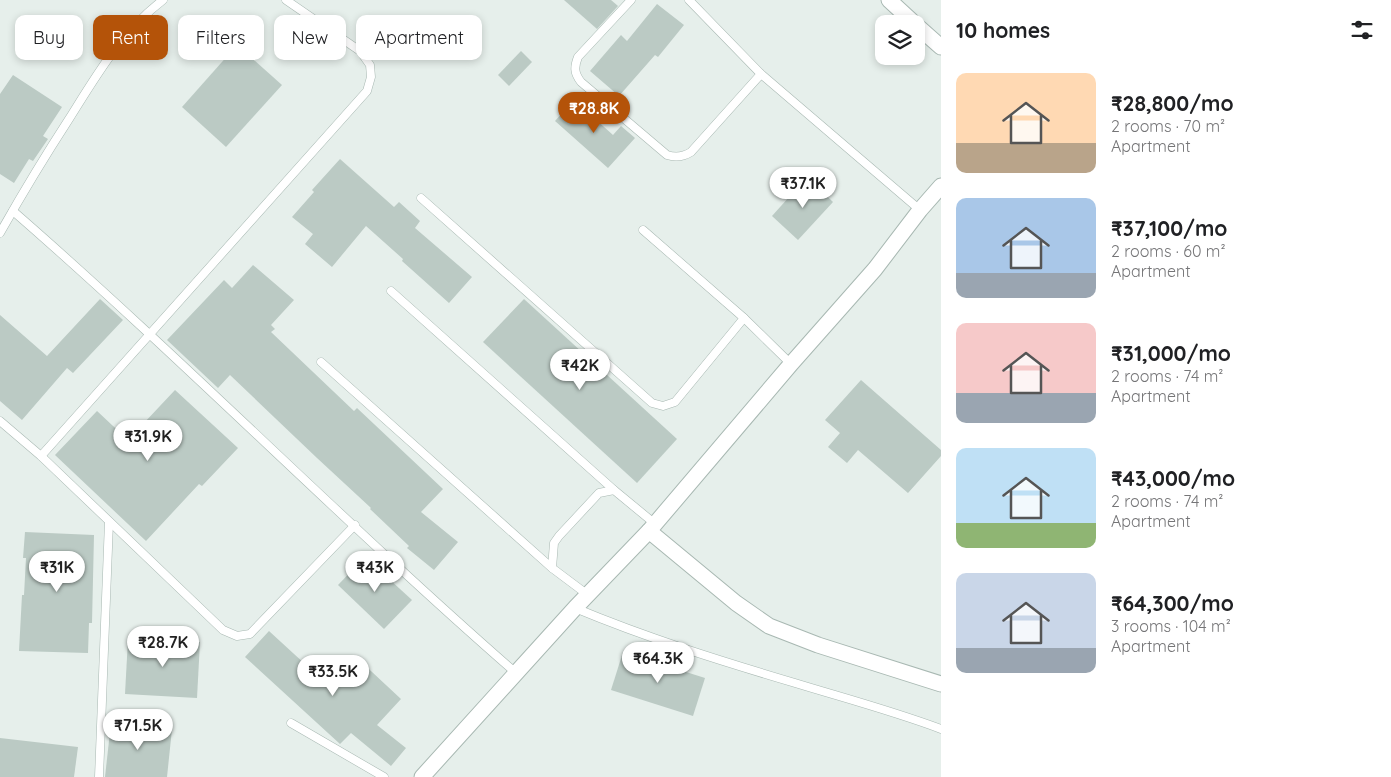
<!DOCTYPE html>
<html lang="en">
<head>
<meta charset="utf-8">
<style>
	body { margin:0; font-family:Quicksand,sans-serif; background:#f6f6f6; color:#202124; height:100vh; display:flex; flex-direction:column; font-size:19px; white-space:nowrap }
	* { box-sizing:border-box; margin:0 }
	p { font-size:16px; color:#757577 }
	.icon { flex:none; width:28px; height:28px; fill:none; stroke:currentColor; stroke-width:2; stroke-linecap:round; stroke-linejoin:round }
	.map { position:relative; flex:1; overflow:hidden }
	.panel { display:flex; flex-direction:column; background:#fff; width:450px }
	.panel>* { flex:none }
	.banner { position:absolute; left:15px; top:15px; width:475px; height:45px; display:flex; gap:10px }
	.fabs { position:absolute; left:875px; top:15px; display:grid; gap:10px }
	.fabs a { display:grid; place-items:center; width:50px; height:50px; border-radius:10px; background:#fff; box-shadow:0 2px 8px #0003; font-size:25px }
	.price { position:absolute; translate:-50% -42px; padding:0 11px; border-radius:18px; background:#fff; color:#222; font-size:16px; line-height:32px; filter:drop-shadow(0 1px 2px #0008) }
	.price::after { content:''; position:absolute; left:50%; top:30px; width:15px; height:11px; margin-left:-8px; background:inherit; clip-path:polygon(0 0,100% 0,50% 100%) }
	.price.on { background:#b45309; color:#fff }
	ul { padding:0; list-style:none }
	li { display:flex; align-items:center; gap:15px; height:125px; padding:0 15px }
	li span { display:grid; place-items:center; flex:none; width:140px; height:100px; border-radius:10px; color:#555 }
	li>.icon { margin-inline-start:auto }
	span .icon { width:60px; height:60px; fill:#fffc; stroke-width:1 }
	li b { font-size:21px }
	h2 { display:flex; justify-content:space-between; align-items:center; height:60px; padding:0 15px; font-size:21px }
	.pill { padding:0 18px; border-radius:10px; background:#fff; box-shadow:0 2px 8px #0003; font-size:18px; line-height:45px }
	.pill.on { background:#b45309; color:#fff }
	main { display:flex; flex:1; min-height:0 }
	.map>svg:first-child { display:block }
	.building { fill:#bbcac4 }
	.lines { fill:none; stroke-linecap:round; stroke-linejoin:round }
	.service-casing { stroke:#a8b8b2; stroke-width:9 }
	.tertiary-casing { stroke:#a8b8b2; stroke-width:17 }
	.service { stroke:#fff; stroke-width:8 }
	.tertiary { stroke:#fff; stroke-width:15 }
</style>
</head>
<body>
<main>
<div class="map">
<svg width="941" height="777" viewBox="0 0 941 777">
	<rect width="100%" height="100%" fill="#e6efeb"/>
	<g class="building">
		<path d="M 564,0 L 611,0 L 618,6 L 597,29 Z"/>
		<path d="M 657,4 L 684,25 L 658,57 L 655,55 L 619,96 L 590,71 L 621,35 L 627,41 Z"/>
		<path d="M 237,45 L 282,85 L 226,147 L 182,107 Z"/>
		<path d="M 521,51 L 532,62 L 509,86 L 498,75 Z"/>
		<path d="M 13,75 L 62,107 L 43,136 L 48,139 L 33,161 L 29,159 L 14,183 L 0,174 L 0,94 Z"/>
		<path d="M 574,100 L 613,135 L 621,126 L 635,138 L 608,168 L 555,121 Z"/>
		<path d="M 340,159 L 394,207 L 399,202 L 420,221 L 415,228 L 472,277 L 449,303 L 402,261 L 403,259 L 366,226 L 332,267 L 305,244 L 313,234 L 292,217 L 314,192 L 312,190 Z"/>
		<path d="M 807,177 L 833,202 L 798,240 L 772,216 Z"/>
		<path d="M 253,265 L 294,300 L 271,325 L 275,329 L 271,332 L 354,411 L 357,408 L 443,489 L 421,512 L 458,542 L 434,570 L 407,548 L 409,546 L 370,509 L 371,508 L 317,458 L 230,375 L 218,388 L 167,340 L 224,280 L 232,288 Z"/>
		<path d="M 100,299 L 123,320 L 73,373 L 67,368 L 22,420 L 0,401 L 0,315 L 47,356 Z"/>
		<path d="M 524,299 L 677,439 L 637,483 L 483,342 Z"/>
		<path d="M 861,380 L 941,450 L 941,456 L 908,493 L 858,450 L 847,463 L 828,447 L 840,433 L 825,420 Z"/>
		<path d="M 175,390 L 238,448 L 202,486 L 199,484 L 146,541 L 55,455 L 97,411 L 128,440 Z"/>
		<path d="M 25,532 L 94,535 L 92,623 L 89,623 L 88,653 L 19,651 L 22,595 L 24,595 L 26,558 L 23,558 Z"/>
		<path d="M 365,557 L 412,600 L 384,629 L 338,585 Z"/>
		<path d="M 269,631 L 330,687 L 357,658 L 401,699 L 377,725 L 406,748 L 391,766 L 351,733 L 340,744 L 245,657 Z"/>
		<path d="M 128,639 L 200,642 L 197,698 L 125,694 Z"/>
		<path d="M 623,652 L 705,678 L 693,716 L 611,690 Z"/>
		<path d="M 111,723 L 172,729 L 167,777 L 105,777 Z"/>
		<path d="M 0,738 L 78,747 L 74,777 L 0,777 Z"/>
	</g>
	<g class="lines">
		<defs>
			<g id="service">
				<path d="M 631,0 L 578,57 C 574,67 574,73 581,82 L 667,155 C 676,158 683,157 691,152 L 761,74"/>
				<path d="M 689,0 L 761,74 L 920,210"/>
				<path d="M 421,198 L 652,403 L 663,406 L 675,402 L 744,318"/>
				<path d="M 13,211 C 184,360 344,523 516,673"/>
				<path d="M 643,230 L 744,318 L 791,364"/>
				<path d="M 0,233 C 22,194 45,156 69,119 C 96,76 122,31 163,0"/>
				<path d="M 391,291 L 614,490"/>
				<path d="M 321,362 L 552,568"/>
				<path d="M 0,421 L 41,456 L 223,630 L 237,636 L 250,634 L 355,525"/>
				<path d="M 41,456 L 367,91 L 371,77 L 370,65 L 360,51 L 286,0"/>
				<path d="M 588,595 L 552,568 L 554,543 L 559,536 L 599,493 L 614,490 L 654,523"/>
				<path d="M 575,608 C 647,638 721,661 795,683 C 844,698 893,711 941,729"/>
				<path d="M 291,723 L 384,777"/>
				<path d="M 99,777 L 109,522"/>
			</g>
			<g id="tertiary">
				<path d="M 889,0 L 915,24"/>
				<path d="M 916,25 L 941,47"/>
				<path d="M 649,531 L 791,364 L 875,269 L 920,210 L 941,186"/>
				<path d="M 422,777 L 575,608 L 649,531 L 736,603 L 769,626 L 818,645 L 941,684"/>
			</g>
		</defs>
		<use href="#service" class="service-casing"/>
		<use href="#tertiary" class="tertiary-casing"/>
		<use href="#service" class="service"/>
		<use href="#tertiary" class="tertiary"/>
	</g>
</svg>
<div class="fabs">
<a><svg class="icon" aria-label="layers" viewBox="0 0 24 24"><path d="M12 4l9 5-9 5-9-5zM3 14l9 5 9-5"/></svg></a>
</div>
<b class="price on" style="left:594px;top:134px">₹28.8K</b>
<b class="price" style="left:803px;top:209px">₹37.1K</b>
<b class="price" style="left:580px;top:391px">₹42K</b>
<b class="price" style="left:148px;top:462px">₹31.9K</b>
<b class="price" style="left:57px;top:593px">₹31K</b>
<b class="price" style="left:375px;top:593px">₹43K</b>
<b class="price" style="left:163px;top:668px">₹28.7K</b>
<b class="price" style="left:658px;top:684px">₹64.3K</b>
<b class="price" style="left:333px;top:697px">₹33.5K</b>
<b class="price" style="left:138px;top:751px">₹71.5K</b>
<div class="banner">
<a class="pill">Buy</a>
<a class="pill on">Rent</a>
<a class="pill">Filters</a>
<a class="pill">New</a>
<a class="pill">Apartment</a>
</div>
</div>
<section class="panel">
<h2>10 homes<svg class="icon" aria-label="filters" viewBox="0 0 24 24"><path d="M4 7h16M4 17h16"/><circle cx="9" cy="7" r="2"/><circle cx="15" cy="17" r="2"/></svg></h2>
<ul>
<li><span style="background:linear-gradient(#ffd9b3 70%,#b9a48a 0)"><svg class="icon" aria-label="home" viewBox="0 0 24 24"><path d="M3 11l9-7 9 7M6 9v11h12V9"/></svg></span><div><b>₹28,800/mo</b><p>2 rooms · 70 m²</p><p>Apartment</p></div></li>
<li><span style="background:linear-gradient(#a9c7e8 75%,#9aa5b1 0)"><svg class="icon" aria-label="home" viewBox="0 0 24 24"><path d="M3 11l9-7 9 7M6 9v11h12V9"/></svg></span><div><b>₹37,100/mo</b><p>2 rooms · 60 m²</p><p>Apartment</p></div></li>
<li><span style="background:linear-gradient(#f6c9c9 70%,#9aa5b1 0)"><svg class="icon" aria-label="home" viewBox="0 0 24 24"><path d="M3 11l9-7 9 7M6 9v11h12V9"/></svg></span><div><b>₹31,000/mo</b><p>2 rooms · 74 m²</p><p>Apartment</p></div></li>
<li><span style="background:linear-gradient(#bfe0f5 75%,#8fb573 0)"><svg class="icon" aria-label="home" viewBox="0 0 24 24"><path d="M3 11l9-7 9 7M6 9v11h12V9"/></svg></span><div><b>₹43,000/mo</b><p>2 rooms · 74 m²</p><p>Apartment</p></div></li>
<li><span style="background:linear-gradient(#c9d6e8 75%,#9aa5b1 0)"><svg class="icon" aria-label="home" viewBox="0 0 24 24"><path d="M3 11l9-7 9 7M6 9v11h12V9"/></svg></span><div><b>₹64,300/mo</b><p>3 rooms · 104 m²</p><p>Apartment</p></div></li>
</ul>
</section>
</main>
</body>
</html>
